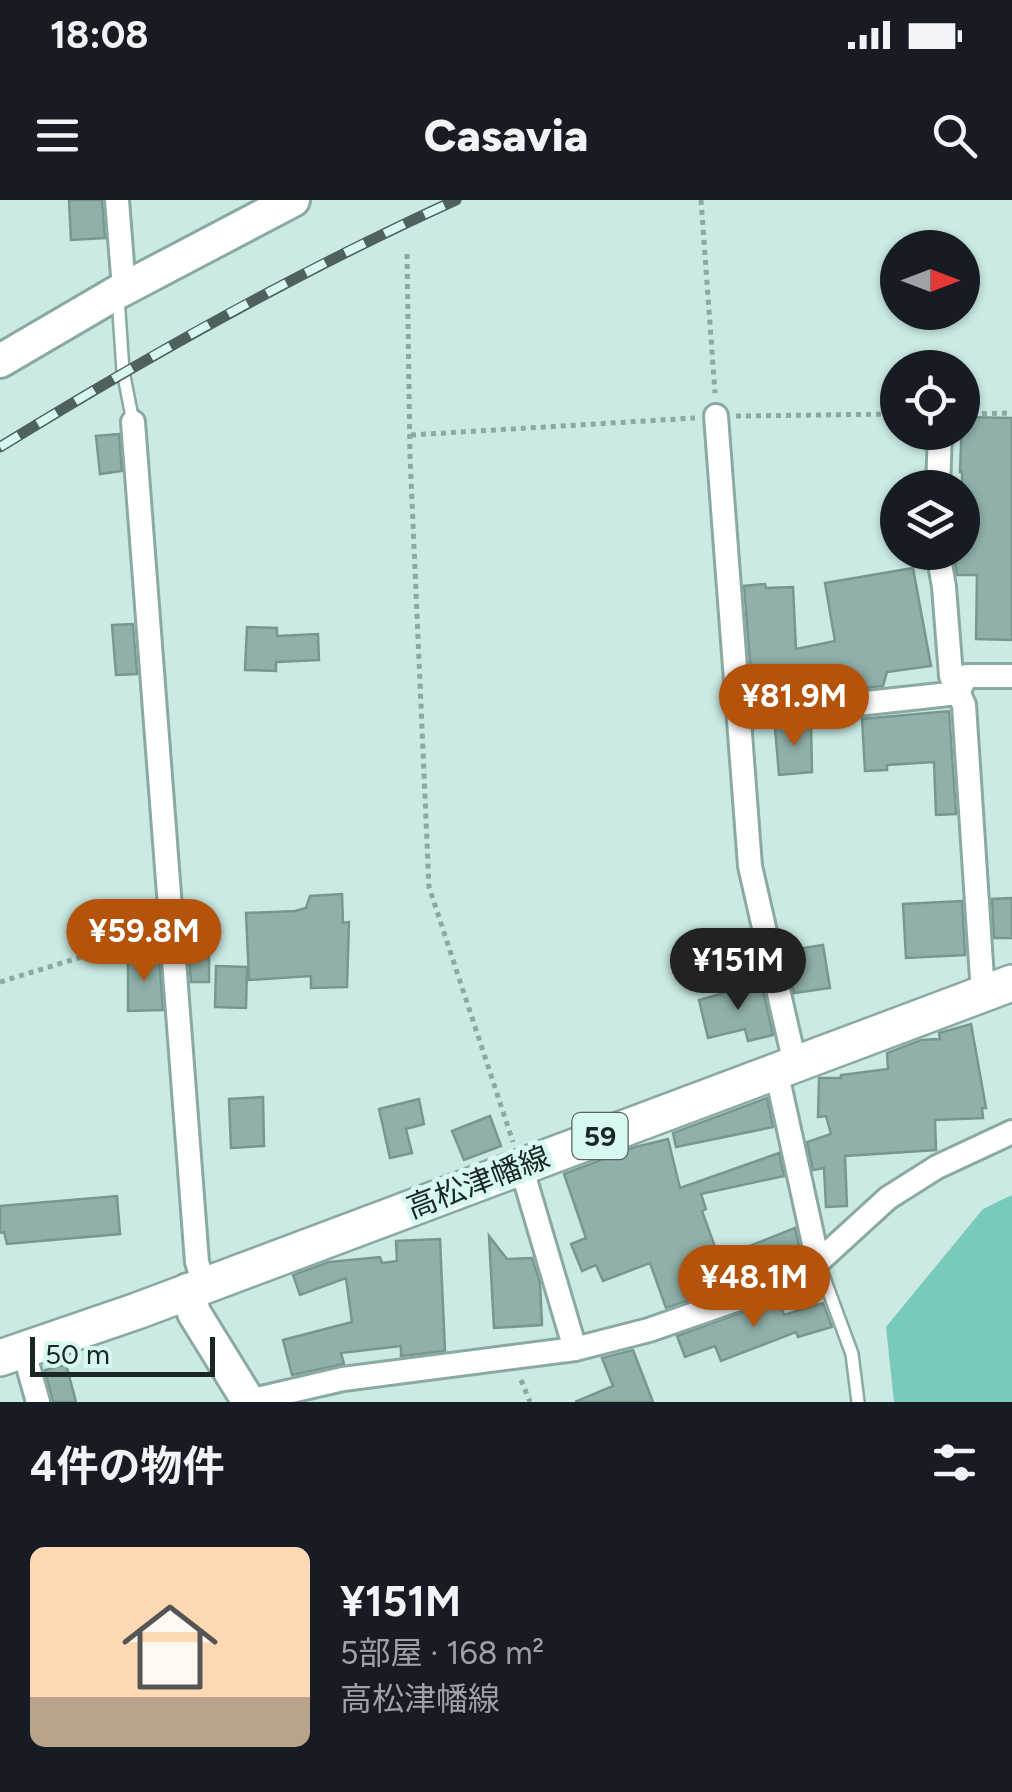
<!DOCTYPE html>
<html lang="ja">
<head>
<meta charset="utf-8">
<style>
	body { margin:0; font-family:Figtree,"Noto Sans JP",sans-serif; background:#20242c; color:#f1f3f6; height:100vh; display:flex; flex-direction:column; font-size:38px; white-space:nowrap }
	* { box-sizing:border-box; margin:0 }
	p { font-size:32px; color:#9ea1a6 }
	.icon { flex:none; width:55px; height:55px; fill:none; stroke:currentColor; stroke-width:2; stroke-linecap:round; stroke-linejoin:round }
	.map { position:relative; height:1202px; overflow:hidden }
	.details { display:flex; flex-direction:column; background:#171b24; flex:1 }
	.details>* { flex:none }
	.needle { width:65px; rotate:90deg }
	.buttons { position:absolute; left:880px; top:30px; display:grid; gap:20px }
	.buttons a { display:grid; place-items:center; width:100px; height:100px; border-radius:50%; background:#171b24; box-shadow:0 2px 8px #0004; font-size:50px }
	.scale { position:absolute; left:30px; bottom:25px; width:185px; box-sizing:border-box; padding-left:10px; border:5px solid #1b2724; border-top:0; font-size:28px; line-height:35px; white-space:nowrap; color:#1b2724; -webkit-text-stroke:8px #d7f8f0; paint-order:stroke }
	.price { position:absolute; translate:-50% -85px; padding:0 22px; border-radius:35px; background:#b45309; color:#fff; font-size:32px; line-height:65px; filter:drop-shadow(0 2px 5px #0008) }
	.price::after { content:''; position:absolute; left:50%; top:60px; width:30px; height:22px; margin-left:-15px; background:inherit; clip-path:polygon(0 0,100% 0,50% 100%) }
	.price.active { background:#222; color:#fff }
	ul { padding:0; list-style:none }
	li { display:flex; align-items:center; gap:30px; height:250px; padding:0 30px }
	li+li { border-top:2px solid #363941 }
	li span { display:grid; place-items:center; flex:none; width:280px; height:200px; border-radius:15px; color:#555 }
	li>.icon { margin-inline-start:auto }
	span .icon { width:120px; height:120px; fill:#fffc; stroke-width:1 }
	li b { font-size:42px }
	h2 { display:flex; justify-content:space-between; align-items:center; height:120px; padding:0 30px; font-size:42px }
	.status { display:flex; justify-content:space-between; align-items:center; height:70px; padding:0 50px; background:#171b24; direction:ltr }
	.status svg { height:28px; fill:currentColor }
	header { display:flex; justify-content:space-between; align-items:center; height:130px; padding:0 30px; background:#171b24; font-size:45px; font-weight:800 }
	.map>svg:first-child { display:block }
	.green { fill:#78caba }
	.building { fill:#90b0a9; stroke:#789790; stroke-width:2.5 }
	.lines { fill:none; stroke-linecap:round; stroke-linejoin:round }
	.lane-casing { stroke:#8aa9a2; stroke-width:16 }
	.street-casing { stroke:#8aa9a2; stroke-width:28 }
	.secondary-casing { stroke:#8aa9a2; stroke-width:38 }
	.primary-casing { stroke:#8aa9a2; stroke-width:40 }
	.path { stroke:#8fa8a2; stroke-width:5; stroke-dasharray:5 5; stroke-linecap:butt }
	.lane { stroke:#fff; stroke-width:11 }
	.street { stroke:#fff; stroke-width:22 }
	.secondary { stroke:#fff; stroke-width:32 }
	.primary { stroke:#fff; stroke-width:35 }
	.rail-casing { stroke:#4f615d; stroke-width:11 }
	.rail { stroke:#d7f8f0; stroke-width:8; stroke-dasharray:22; stroke-linecap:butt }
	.labels { text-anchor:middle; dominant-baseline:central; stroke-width:10; stroke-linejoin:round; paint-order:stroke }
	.shield { fill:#d7f8f0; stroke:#536661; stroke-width:2.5 }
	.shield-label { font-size:28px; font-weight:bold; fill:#1b2724 }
	.street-label { font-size:30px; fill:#1b2724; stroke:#d7f8f0 }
</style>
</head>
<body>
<div class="status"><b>18:08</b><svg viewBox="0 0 49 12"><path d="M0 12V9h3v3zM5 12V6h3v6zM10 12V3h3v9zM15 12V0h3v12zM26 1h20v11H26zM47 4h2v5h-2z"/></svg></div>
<header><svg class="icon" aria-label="menu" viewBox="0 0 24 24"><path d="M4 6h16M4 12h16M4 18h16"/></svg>Casavia<svg class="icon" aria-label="search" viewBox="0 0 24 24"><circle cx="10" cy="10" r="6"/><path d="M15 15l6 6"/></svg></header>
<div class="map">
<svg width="1012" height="1202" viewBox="0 0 1012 1202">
	<rect width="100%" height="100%" fill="#caeae3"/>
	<path class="green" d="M 1012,995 L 1012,1202 L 894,1202 L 886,1127 L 983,1009 Z"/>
	<g class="building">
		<path d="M 69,0 L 102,0 L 105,38 L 71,40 Z"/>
		<path d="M 962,217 L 1012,218 L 1012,440 L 976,439 L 977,375 L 957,375 L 953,352 L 962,352 L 962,272 L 960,272 Z"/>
		<path d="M 119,234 L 122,271 L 100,274 L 96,236 Z"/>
		<path d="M 913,368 L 931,466 L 887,472 L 883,486 L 753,500 L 744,386 L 765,384 L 766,388 L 793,387 L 796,449 L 835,441 L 825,383 Z"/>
		<path d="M 133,424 L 137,474 L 116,475 L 112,425 Z"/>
		<path d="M 247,427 L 277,428 L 277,436 L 318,434 L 319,460 L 276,462 L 276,471 L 245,470 Z"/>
		<path d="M 949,511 L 956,614 L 936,615 L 934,562 L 887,565 L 887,570 L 865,571 L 862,519 Z"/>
		<path d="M 811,524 L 812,572 L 779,575 L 775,528 Z"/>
		<path d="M 342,694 L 343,723 L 349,722 L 347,787 L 311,788 L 311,776 L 249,780 L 246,713 L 295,711 L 306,708 L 310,696 Z"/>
		<path d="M 1012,698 L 1012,738 L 994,738 L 992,699 Z"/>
		<path d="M 962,701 L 965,755 L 906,758 L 903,704 Z"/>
		<path d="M 823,745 L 830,788 L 794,793 L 785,751 Z"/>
		<path d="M 128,756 L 159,756 L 163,810 L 128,811 Z"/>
		<path d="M 189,757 L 209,757 L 209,782 L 191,782 Z"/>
		<path d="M 216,766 L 247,767 L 246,808 L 215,807 Z"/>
		<path d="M 761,782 L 773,835 L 748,841 L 745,829 L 708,838 L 699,800 Z"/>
		<path d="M 971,824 L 986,908 L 982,908 L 983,918 L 935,920 L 936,950 L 845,956 L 847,1006 L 826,1007 L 824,968 L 813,970 L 807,942 L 831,934 L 826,916 L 818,917 L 819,878 L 841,878 L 841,875 L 888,869 L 887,853 L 921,840 L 940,839 L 939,833 Z"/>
		<path d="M 263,897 L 264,946 L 231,948 L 229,899 Z"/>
		<path d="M 767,898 L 773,927 L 676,947 L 673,933 Z"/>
		<path d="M 419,899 L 424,924 L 406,929 L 412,953 L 390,958 L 379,909 Z"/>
		<path d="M 490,916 L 501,946 L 464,960 L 452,931 Z"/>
		<path d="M 668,939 L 680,988 L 779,953 L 784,976 L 701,994 L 706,1009 L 702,1011 L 719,1058 L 795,1028 L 801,1054 L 739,1083 L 666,1108 L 650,1063 L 603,1081 L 596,1065 L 582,1071 L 571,1044 L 586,1038 L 564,974 L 635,947 Z"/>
		<path d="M 117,996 L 120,1034 L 7,1044 L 4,1032 L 0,1033 L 0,1006 Z"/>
		<path d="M 489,1036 L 507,1059 L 532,1058 L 540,1083 L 542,1125 L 494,1128 Z"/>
		<path d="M 440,1039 L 445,1151 L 401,1156 L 401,1146 L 341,1153 L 344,1164 L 292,1175 L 283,1140 L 352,1122 L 346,1078 L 300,1095 L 293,1075 L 329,1062 L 380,1057 L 382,1063 L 397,1061 L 396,1041 Z"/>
		<path d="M 778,1099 L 784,1115 L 823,1103 L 832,1127 L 798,1137 L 796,1132 L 721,1161 L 715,1146 L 685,1157 L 677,1136 Z"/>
		<path d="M 633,1150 L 653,1202 L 575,1202 L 613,1186 L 602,1158 Z"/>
		<path d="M 66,1164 L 76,1202 L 53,1202 L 45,1170 Z"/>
	</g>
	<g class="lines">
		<defs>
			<g id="lane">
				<path d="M 118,97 L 123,171 L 133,222"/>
				<path d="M 818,1062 L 852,1154 L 858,1202"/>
			</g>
			<g id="street">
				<path d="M 117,0 L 124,89"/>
				<path d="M 716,216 L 750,666 L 795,864"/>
				<path d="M 133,222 L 197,1062 L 204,1085"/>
				<path d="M 938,288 L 940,232"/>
				<path d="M 938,352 L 944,387 L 951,476 L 964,505 L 983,794"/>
				<path d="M 739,517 L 958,493 L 966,476 L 1012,476"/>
				<path d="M 776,870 L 818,1062"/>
				<path d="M 521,966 L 575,1149"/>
				<path d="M 24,1152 L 38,1202"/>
				<path d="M 244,1202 L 343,1179 L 575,1149 L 649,1130 L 744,1097 L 784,1081 L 818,1062 L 888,998 L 937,967 L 1012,932"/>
			</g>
			<g id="secondary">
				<path d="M 0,161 L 118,92 L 293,0"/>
				<path d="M 188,1090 L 194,1113 L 249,1202"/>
			</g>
			<path id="primary" d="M 0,1158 L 137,1111 L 1012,783"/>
		</defs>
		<use href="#lane" class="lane-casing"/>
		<use href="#street" class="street-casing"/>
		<use href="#secondary" class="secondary-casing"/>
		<use href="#primary" class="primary-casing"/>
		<g class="path">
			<path d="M 701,0 L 715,193"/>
			<path d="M 407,54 L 410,256 L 429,687 L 513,942"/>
			<path d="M 962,214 L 1012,213"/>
			<path d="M 736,216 L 898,214"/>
			<path d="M 411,235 L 695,218"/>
			<path d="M 0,782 L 150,736"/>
			<path d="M 521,1180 L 530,1202"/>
		</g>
		<use href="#lane" class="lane"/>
		<use href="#street" class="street"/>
		<use href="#secondary" class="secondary"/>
		<use href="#primary" class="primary"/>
		<defs>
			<path id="rail" d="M 0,247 C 148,156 297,72 456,0"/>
		</defs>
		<use href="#rail" class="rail-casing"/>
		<use href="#rail" class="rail"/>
	</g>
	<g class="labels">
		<rect class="shield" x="572.5" y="913" width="55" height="46" rx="8"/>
		<g class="shield-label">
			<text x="600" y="936">59</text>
		</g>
		<g class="street-label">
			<text transform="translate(478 982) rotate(-21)">高松津幡線</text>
		</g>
	</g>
</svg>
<div class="buttons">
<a><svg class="needle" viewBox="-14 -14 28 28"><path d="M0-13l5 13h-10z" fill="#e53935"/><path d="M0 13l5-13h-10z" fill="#9ea1a6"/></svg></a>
<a><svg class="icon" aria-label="locate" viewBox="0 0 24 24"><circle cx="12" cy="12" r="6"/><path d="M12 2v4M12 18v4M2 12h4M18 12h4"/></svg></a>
<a><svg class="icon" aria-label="layers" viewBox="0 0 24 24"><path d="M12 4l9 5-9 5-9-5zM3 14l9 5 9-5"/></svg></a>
</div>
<div class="scale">50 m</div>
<b class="price" style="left:794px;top:549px">¥81.9M</b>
<b class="price" style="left:144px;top:784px">¥59.8M</b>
<b class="price active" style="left:738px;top:813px">¥151M</b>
<b class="price" style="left:754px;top:1130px">¥48.1M</b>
</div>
<section class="details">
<h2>4件の物件<svg class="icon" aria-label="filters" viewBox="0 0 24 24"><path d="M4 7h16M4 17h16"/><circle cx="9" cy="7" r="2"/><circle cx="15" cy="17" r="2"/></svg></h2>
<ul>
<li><span style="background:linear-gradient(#ffd9b3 75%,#b9a48a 0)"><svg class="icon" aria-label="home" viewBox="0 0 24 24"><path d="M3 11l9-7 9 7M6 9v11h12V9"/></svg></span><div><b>¥151M</b><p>5部屋 · 168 m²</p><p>高松津幡線</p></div></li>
</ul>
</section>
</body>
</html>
